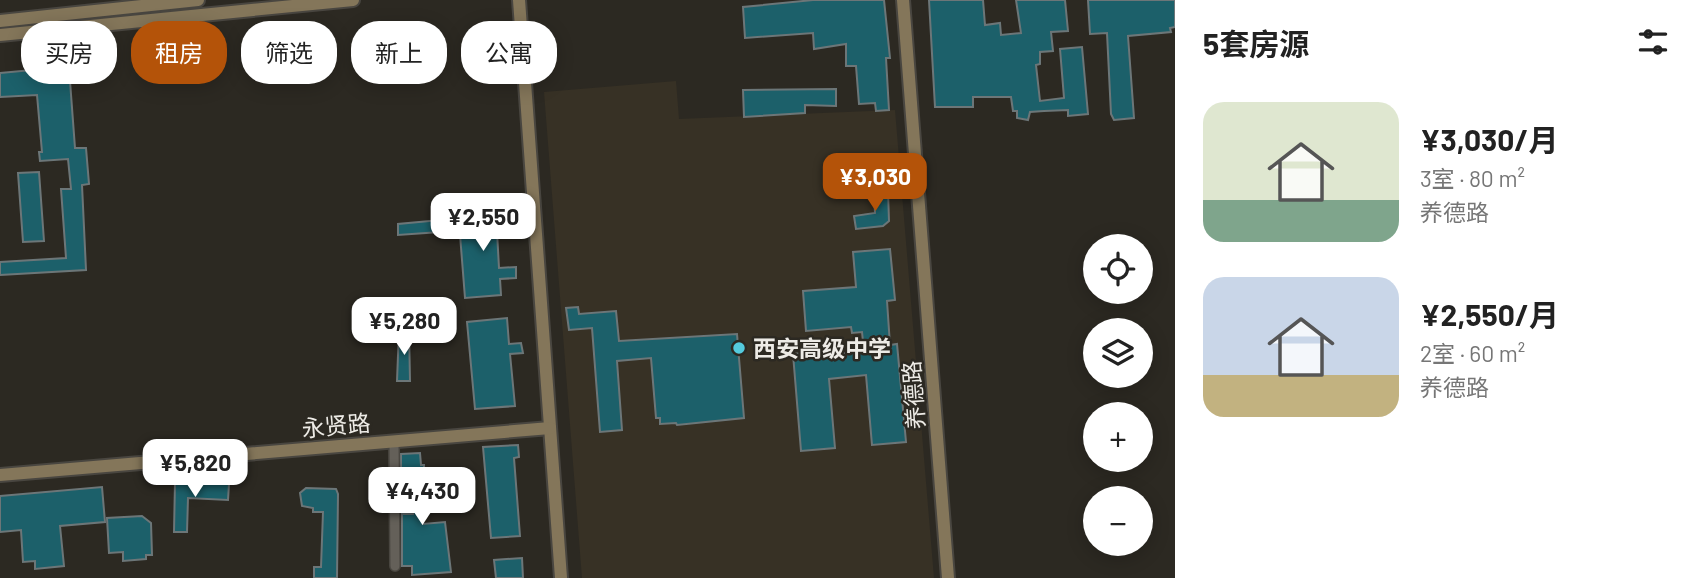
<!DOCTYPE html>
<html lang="zh">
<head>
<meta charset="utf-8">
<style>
	body { margin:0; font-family:Barlow,"Noto Sans SC",sans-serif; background:#f6f6f6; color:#222; height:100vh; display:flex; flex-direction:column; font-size:26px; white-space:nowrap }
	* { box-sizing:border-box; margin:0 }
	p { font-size:23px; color:#767676 }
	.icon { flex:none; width:38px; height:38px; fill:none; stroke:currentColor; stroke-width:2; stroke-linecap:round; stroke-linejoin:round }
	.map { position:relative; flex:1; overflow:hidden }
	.drawer { display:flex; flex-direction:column; background:#fff; width:525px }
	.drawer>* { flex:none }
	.top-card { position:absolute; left:21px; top:21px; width:665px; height:63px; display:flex; gap:14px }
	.controls { position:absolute; left:1083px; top:234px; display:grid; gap:14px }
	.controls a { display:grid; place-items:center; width:70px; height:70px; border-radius:50%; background:#fff; box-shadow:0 4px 18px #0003; font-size:35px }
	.price { position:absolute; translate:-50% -60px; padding:0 16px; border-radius:14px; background:#fff; color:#222; font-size:23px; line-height:46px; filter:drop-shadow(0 2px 4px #0008) }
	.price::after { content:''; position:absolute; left:50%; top:42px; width:21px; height:16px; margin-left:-10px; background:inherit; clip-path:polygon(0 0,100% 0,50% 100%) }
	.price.selected { background:#b45309; color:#fff }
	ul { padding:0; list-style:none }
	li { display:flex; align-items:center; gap:21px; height:175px; padding:0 28px }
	li span { display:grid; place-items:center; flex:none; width:196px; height:140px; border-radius:21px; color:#555 }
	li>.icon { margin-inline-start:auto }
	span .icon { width:84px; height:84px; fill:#fffc; stroke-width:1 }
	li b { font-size:30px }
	h2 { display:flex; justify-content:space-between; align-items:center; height:84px; padding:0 28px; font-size:30px }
	.tag { padding:0 24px; border-radius:28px; background:#fff; box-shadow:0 4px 18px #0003; font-size:24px; line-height:63px }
	.tag.selected { background:#b45309; color:#fff }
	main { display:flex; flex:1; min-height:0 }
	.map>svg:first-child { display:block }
	.built { fill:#373125 }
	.building { fill:#1c606a; stroke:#6c7678; stroke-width:2 }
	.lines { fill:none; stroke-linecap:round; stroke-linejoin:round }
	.street-casing { stroke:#494640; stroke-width:12 }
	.secondary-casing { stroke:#494640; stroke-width:16 }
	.street { stroke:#646059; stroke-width:9 }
	.secondary { stroke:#84765a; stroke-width:12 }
	.poi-dot { fill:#54cadd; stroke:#2c2922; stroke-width:2.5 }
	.labels { text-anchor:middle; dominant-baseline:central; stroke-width:5; stroke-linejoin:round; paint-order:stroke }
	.poi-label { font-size:23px; font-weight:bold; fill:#edebe6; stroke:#2c2922; text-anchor:start }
	.street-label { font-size:23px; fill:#edebe6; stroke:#2c2922 }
</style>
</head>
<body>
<main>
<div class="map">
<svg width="1175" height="578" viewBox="0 0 1175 578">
	<rect width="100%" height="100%" fill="#2c2922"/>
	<path class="built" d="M 676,81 L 679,119 L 895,110 L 934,578 L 582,578 L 544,92 Z"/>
	<g class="building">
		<path d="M 813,0 L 884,0 L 890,58 L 886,58 L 889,110 L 876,111 L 875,103 L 859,104 L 856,66 L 846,66 L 846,44 L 814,49 L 813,33 L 745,38 L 743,7 Z"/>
		<path d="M 929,0 L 983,0 L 985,25 L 1000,23 L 1001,35 L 1021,33 L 1016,0 L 1065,0 L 1068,31 L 1051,32 L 1053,51 L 1040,52 L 1040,64 L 1036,65 L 1040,101 L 1064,98 L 1060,49 L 1082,47 L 1088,114 L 1068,116 L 1068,110 L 1044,111 L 1030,112 L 1028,120 L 1017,118 L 1017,111 L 1013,111 L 1011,97 L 973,97 L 973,107 L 935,107 Z"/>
		<path d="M 1088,0 L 1175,0 L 1175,27 L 1170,28 L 1171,32 L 1128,36 L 1134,118 L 1114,120 L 1111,114 L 1107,33 L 1090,34 Z"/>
		<path d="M 200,49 L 201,64 L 183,67 L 182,51 Z"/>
		<path d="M 75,66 L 76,81 L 70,81 L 75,148 L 86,148 L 89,184 L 82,185 L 86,270 L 0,275 L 0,262 L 66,258 L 61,189 L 71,189 L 68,159 L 40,161 L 39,152 L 42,152 L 37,95 L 0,97 L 0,73 Z"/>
		<path d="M 836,89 L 836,106 L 805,105 L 805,113 L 744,117 L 743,90 Z"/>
		<path d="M 39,172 L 44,241 L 23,242 L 18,173 Z"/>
		<path d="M 883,191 L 888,191 L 889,221 L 883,226 L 856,229 L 854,216 L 875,213 L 874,192 Z"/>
		<path d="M 479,195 L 495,195 L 499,268 L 516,267 L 516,278 L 500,279 L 501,295 L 465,298 L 459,222 L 479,220 Z"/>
		<path d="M 440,220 L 440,232 L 398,235 L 398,224 Z"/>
		<path d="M 890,249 L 895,300 L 887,301 L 890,345 L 897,344 L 906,442 L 872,445 L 866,375 L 829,379 L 835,448 L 801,451 L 793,354 L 827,351 L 827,355 L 864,351 L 862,332 L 852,333 L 851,327 L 806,331 L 803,291 L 856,287 L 853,252 Z"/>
		<path d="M 578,307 L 579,314 L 616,311 L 619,341 L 737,334 L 744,418 L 677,425 L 676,423 L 660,424 L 660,418 L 656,418 L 651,358 L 617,361 L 622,430 L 600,432 L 592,328 L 569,330 L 566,308 Z"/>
		<path d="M 507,318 L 509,344 L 521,343 L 523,353 L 510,354 L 515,406 L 475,409 L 467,322 Z"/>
		<path d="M 399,330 L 409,330 L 410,381 L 397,381 Z"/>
		<path d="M 518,445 L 519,457 L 514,458 L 520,536 L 491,538 L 483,447 Z"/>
		<path d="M 420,453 L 421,465 L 424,465 L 423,524 L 445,522 L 451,572 L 412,575 L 412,566 L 402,566 L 402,514 L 413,514 L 414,482 L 401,482 L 401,454 Z"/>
		<path d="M 175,482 L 229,484 L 228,500 L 188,498 L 187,532 L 174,532 Z"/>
		<path d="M 102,487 L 105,522 L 60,526 L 64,566 L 35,569 L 35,561 L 23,562 L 21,530 L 0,532 L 0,496 Z"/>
		<path d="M 306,488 L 336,489 L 338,494 L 337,578 L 314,578 L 314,567 L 321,567 L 323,512 L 313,512 L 313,508 L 302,506 L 300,493 Z"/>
		<path d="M 142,516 L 151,523 L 152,555 L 146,555 L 146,559 L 123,561 L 123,552 L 109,553 L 107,518 Z"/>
		<path d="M 522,558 L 523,578 L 496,578 L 494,560 Z"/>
	</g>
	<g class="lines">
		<defs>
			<path id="street" d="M 394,441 L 395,566"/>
			<g id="secondary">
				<path d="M 519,0 L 561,578"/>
				<path d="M 903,0 L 948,578"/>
				<path d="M 0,21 L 198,0"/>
				<path d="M 0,35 L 353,0"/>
				<path d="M 0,475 L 550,428"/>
			</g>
		</defs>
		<use href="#street" class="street-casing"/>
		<use href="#secondary" class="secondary-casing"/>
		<use href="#street" class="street"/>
		<use href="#secondary" class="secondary"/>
	</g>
	<circle class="poi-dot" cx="739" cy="348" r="7"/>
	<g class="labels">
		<g class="poi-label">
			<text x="753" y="348">西安高级中学</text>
		</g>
		<g class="street-label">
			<text transform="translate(913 395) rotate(-94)">养德路</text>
			<text transform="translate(336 425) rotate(-5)">永贤路</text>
		</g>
	</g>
</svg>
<div class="controls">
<a><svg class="icon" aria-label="locate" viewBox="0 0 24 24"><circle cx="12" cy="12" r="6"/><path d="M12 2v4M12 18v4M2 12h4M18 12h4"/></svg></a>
<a><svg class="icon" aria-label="layers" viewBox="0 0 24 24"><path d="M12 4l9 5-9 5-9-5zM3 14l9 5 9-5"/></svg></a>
<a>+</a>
<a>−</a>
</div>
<b class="price selected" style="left:875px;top:213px">¥3,030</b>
<b class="price" style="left:483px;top:253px">¥2,550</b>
<b class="price" style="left:404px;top:357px">¥5,280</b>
<b class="price" style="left:195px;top:499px">¥5,820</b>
<b class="price" style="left:422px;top:527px">¥4,430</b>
<div class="top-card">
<a class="tag">买房</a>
<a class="tag selected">租房</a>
<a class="tag">筛选</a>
<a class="tag">新上</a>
<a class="tag">公寓</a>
</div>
</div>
<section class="drawer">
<h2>5套房源<svg class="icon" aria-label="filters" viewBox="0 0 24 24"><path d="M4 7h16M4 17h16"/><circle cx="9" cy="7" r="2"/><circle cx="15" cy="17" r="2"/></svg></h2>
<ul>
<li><span style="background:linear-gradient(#dfe7d0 70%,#7fa58c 0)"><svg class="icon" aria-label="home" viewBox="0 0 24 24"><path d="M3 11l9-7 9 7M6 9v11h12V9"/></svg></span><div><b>¥3,030/月</b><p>3室 · 80 m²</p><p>养德路</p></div></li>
<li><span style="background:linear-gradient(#c9d6e8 70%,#c2b280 0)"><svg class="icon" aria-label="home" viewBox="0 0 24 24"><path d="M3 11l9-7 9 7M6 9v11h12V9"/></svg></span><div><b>¥2,550/月</b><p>2室 · 60 m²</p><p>养德路</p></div></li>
</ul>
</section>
</main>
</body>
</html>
